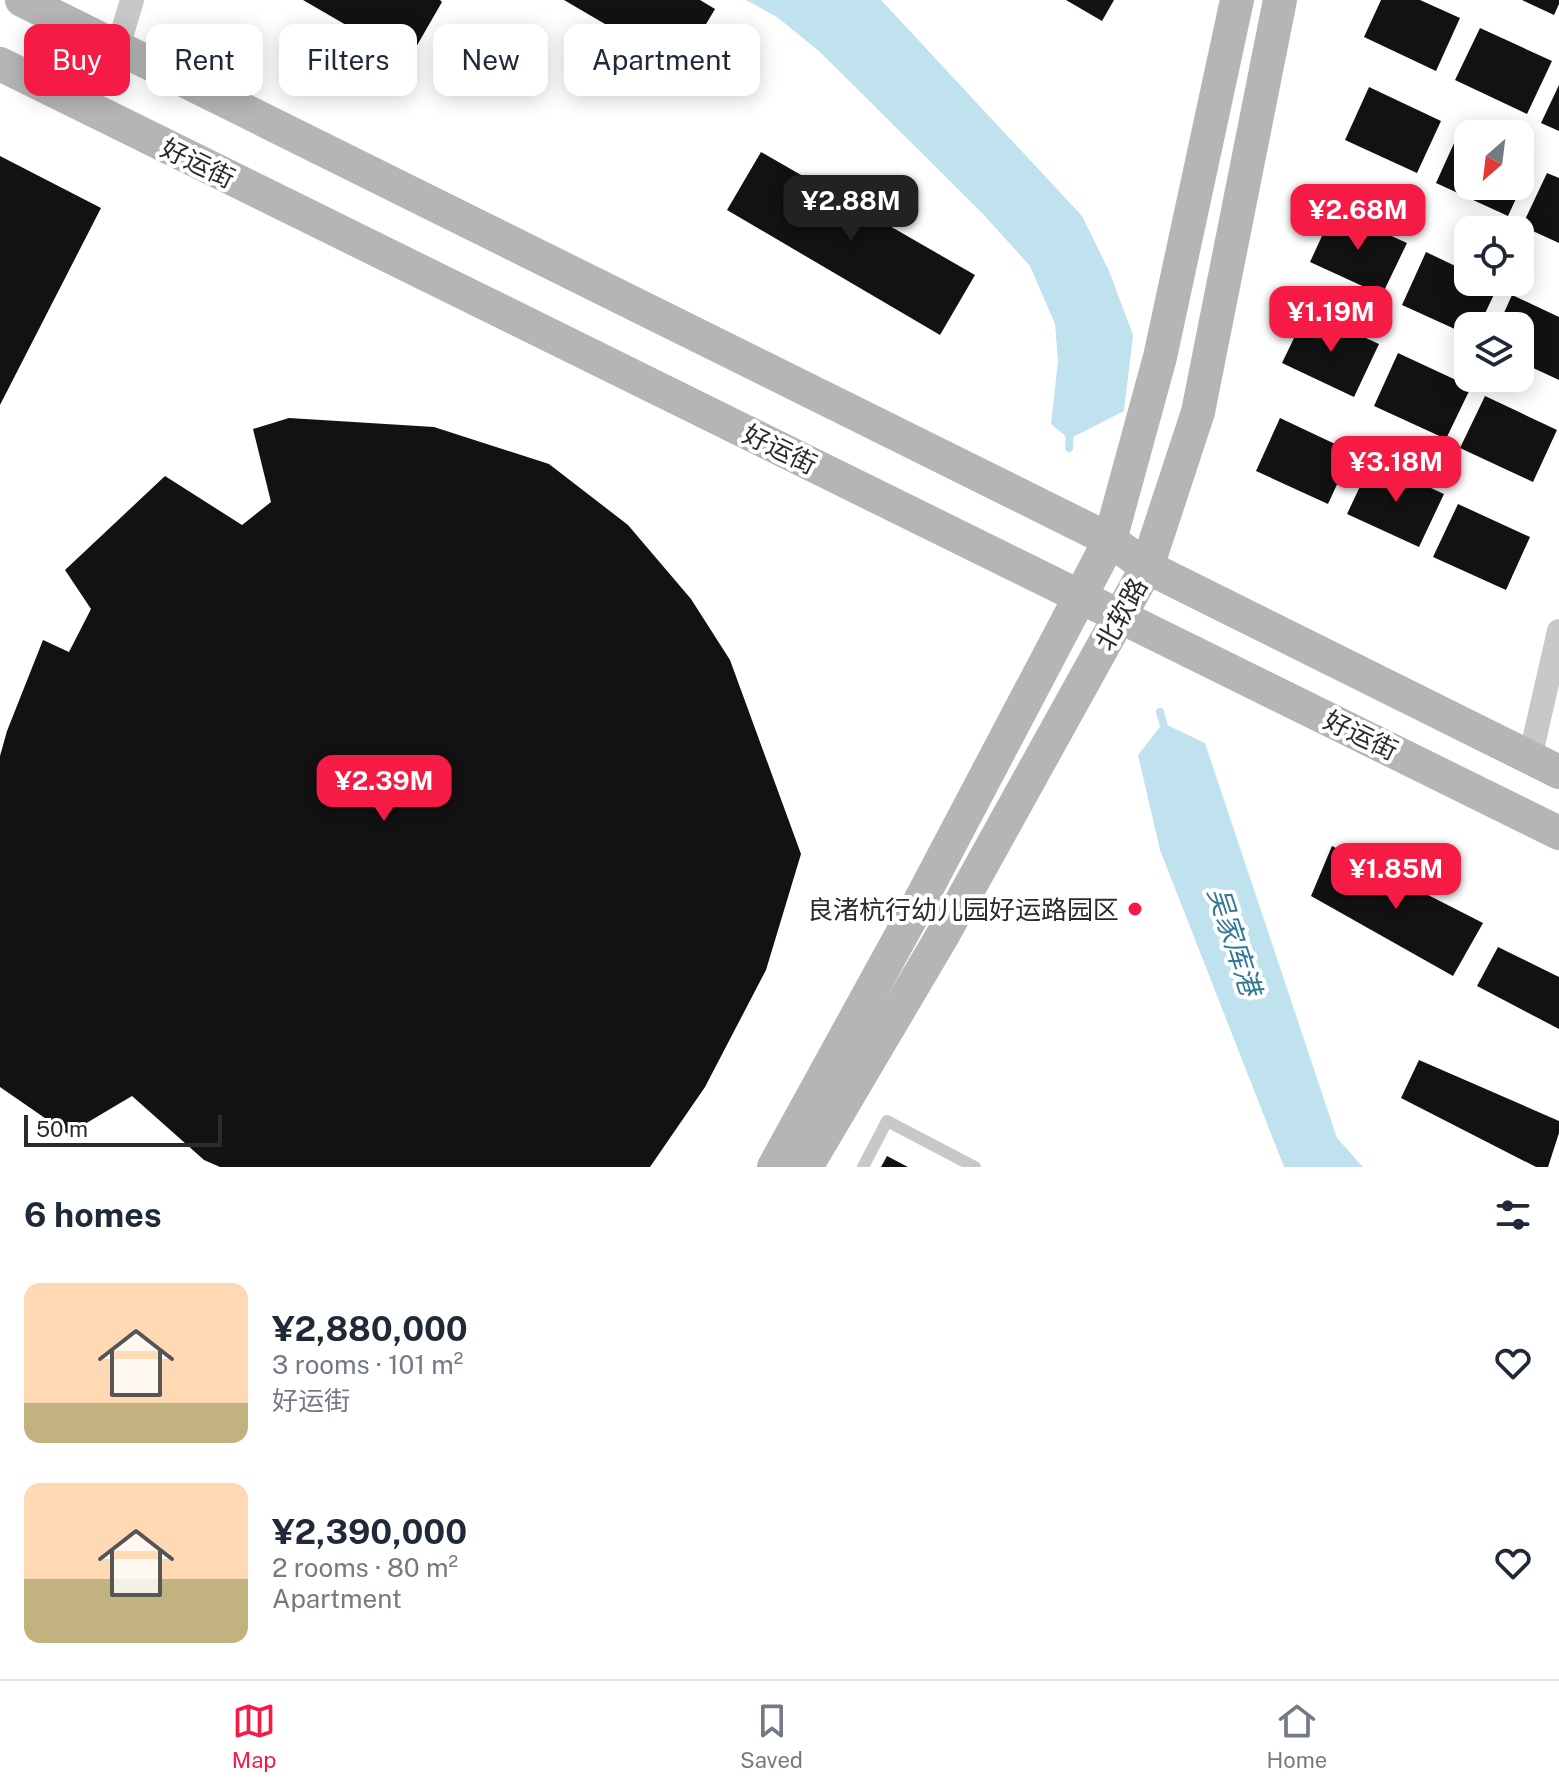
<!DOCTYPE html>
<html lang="en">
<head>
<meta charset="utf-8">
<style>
	body { margin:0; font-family:"Public Sans","Noto Sans SC",sans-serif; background:#f6f6f7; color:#1f2937; height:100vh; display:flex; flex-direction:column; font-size:30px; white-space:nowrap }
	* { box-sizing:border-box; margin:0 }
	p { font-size:26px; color:#747a83 }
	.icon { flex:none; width:44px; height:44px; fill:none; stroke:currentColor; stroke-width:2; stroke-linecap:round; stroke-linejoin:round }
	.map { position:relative; height:1167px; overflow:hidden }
	.side { display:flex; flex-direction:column; background:#fff; flex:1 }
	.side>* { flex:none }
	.hud { position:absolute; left:24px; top:24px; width:800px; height:72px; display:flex; gap:16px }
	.needle { width:52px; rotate:208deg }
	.buttons { position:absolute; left:1454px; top:120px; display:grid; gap:16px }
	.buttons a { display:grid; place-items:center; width:80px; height:80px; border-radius:16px; background:#fff; box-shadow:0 4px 20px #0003; font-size:40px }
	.scale { position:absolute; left:24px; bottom:20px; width:198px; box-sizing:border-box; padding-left:8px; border:4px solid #2b2b2b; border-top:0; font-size:22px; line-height:28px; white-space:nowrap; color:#2b2b2b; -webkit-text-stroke:6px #fff; paint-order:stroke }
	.price { position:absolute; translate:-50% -68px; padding:0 18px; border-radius:16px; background:#f51b44; color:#fff; font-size:26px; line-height:52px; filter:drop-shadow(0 2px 4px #0008) }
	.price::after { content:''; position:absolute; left:50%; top:48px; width:24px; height:18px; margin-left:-12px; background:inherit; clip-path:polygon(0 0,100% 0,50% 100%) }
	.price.selected { background:#222; color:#fff }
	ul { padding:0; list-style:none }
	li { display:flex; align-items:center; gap:24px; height:200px; padding:0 24px }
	li span { display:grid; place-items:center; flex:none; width:224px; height:160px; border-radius:16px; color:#555 }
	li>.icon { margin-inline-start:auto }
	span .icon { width:96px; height:96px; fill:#fffc; stroke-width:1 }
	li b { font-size:34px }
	h2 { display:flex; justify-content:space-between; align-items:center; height:96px; padding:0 24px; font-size:34px }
	.tag { padding:0 28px; border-radius:16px; background:#fff; box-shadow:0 4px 20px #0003; font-size:28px; line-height:72px }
	.tag.selected { background:#f51b44; color:#fff }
	.tabs { display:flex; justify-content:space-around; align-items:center; height:112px; border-top:2px solid #e0e1e3; background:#fff; font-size:22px; color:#747a83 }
	.tabs a { display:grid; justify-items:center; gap:4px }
	.tabs .selected { color:#f51b44 }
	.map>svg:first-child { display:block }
	.water { fill:#c0e1ee }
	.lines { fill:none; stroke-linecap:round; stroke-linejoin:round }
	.stream { stroke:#c0e1ee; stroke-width:8 }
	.building { fill:#121212 }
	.lane { stroke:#c8c8c8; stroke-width:12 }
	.street { stroke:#c8c8c8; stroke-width:24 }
	.secondary { stroke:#b5b5b5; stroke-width:34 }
	.poi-dot { fill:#f51b44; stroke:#fff; stroke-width:3 }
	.labels { text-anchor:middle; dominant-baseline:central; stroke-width:8; stroke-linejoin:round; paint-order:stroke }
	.street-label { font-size:26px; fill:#2b2b2b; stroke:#fff }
	.poi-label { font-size:26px; fill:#2b2b2b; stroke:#fff; text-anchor:end }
	.water-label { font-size:28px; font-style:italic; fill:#337994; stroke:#fff }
</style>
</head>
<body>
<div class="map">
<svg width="1559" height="1167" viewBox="0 0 1559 1167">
	<rect width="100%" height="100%" fill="#fff"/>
	<g class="water">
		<path d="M 746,0 L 881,0 L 1082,216 L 1109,271 L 1133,335 L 1124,411 L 1069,439 L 1051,424 L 1058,361 L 1055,324 L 1030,266 L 984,215 L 820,52 L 777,17 Z"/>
		<path d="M 1163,723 L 1205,743 L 1337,1138 L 1363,1167 L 1284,1167 L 1160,850 L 1138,755 Z"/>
	</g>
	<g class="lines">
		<g class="stream">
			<path d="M 1069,448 L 1070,429"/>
			<path d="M 1160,712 L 1166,733"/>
		</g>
	</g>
	<g class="building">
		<path d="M 303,0 L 440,0 L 442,2 L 408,61 Z"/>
		<path d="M 564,0 L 700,0 L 715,9 L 680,68 Z"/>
		<path d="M 1066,0 L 1114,0 L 1102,21 Z"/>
		<path d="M 1381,0 L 1420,0 L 1460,18 L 1436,71 L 1364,37 Z"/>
		<path d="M 1522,0 L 1559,0 L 1559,4 L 1554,15 Z"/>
		<path d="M 1480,28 L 1552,61 L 1527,114 L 1455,80 Z"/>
		<path d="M 1559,85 L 1559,131 L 1541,123 Z"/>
		<path d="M 1369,87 L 1441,121 L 1417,173 L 1345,140 Z"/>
		<path d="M 1460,130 L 1468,134 L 1468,186 L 1520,186 L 1520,158 L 1532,164 L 1508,216 L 1436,183 Z"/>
		<path d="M 761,152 L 975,275 L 940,335 L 727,210 Z"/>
		<path d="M 0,156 L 101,208 L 0,405 Z"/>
		<path d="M 1547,173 L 1559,178 L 1559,243 L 1522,226 Z"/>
		<path d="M 1334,210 L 1407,243 L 1382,295 L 1310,262 Z"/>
		<path d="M 1426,252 L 1468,272 L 1468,282 L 1490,282 L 1498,286 L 1479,326 L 1468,326 L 1468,335 L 1402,305 Z"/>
		<path d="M 1512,295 L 1559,317 L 1559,380 L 1520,362 L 1520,326 L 1498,326 Z"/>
		<path d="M 1307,311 L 1379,344 L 1354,397 L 1282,363 Z"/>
		<path d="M 1398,353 L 1471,387 L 1446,439 L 1374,406 Z"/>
		<path d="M 1485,396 L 1557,430 L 1533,482 L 1460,448 Z"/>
		<path d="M 289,418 L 434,427 L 549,464 L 628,525 L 691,599 L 730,660 L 801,854 L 766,970 L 705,1087 L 650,1167 L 220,1167 L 204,1160 L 132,1096 L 68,1134 L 0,1087 L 0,756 L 7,731 L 43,640 L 69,652 L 91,609 L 65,570 L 165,476 L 242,525 L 271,502 L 253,429 Z"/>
		<path d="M 1280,418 L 1352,452 L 1328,504 L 1256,471 Z"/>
		<path d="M 1372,461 L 1444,494 L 1419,547 L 1347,514 Z"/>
		<path d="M 1458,504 L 1530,537 L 1506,590 L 1433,557 Z"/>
		<path d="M 1332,846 L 1483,923 L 1453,976 L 1311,896 Z"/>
		<path d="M 1498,947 L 1559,977 L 1559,1029 L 1477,986 Z"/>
		<path d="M 1419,1060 L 1559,1121 L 1559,1133 L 1548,1167 L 1536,1167 L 1401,1098 Z"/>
		<path d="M 887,1156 L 908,1167 L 881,1167 Z"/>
	</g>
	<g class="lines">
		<path class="lane" d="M 863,1167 L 887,1121 L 975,1167"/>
		<g class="street">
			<path d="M 118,47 L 132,0"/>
			<path d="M 1530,758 L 1559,631"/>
		</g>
		<g class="secondary">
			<path d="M 22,0 L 1110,540 L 1147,567 L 1559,772"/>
			<path d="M 0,64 L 1559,833"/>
			<path d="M 774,1167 L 919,903 L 1110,540 L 1160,357 L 1237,0"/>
			<path d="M 806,1167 L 944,933 L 1147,567 L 1198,412 L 1280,0"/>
		</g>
	</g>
	<circle class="poi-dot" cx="1135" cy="909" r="8"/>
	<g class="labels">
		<g class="street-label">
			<text transform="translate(198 163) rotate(26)">好运街</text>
			<text transform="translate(780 449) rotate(26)">好运街</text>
			<text transform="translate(1121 614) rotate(-61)">北软路</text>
			<text transform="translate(1361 735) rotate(26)">好运街</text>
		</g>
		<g class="poi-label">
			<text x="1119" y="909">良渚杭行幼儿园好运路园区</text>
		</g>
		<g class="water-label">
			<text transform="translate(1235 941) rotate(72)">吴家库港</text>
		</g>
	</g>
</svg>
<div class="buttons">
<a><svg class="needle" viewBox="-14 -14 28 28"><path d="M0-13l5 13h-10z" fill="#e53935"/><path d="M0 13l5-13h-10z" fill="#747a83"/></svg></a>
<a><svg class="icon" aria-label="locate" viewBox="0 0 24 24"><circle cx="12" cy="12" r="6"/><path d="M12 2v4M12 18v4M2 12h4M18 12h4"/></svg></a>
<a><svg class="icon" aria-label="layers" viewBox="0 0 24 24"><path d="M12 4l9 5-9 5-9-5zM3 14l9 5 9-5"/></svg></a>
</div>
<div class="scale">50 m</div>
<b class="price selected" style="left:851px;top:243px">¥2.88M</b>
<b class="price" style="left:1358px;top:252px">¥2.68M</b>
<b class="price" style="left:1331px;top:354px">¥1.19M</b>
<b class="price" style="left:1396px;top:504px">¥3.18M</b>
<b class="price" style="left:384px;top:823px">¥2.39M</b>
<b class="price" style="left:1396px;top:911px">¥1.85M</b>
<div class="hud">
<a class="tag selected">Buy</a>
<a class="tag">Rent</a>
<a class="tag">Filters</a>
<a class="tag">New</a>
<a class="tag">Apartment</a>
</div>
</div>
<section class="side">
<h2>6 homes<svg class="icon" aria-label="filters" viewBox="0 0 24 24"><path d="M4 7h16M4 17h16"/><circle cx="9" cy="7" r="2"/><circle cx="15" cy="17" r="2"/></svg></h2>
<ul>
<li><span style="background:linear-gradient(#ffd9b3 75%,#c2b280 0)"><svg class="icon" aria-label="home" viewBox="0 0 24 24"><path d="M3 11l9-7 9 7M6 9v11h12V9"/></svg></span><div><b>¥2,880,000</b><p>3 rooms · 101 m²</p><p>好运街</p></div><svg class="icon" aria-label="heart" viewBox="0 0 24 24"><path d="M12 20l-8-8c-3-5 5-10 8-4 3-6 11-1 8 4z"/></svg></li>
<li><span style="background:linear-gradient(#ffd9b3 60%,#c2b280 0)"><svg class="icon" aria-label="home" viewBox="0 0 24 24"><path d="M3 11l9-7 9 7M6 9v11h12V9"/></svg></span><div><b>¥2,390,000</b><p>2 rooms · 80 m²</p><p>Apartment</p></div><svg class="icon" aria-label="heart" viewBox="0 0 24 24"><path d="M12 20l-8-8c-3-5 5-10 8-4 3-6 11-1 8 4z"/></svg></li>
</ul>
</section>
<nav class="tabs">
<a class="selected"><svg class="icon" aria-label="map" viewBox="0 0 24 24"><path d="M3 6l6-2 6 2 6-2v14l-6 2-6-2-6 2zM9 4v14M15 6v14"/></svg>Map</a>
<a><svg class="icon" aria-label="saved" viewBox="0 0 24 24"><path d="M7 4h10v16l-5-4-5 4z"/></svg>Saved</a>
<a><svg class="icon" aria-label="home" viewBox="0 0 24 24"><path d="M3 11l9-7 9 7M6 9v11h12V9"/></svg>Home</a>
</nav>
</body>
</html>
